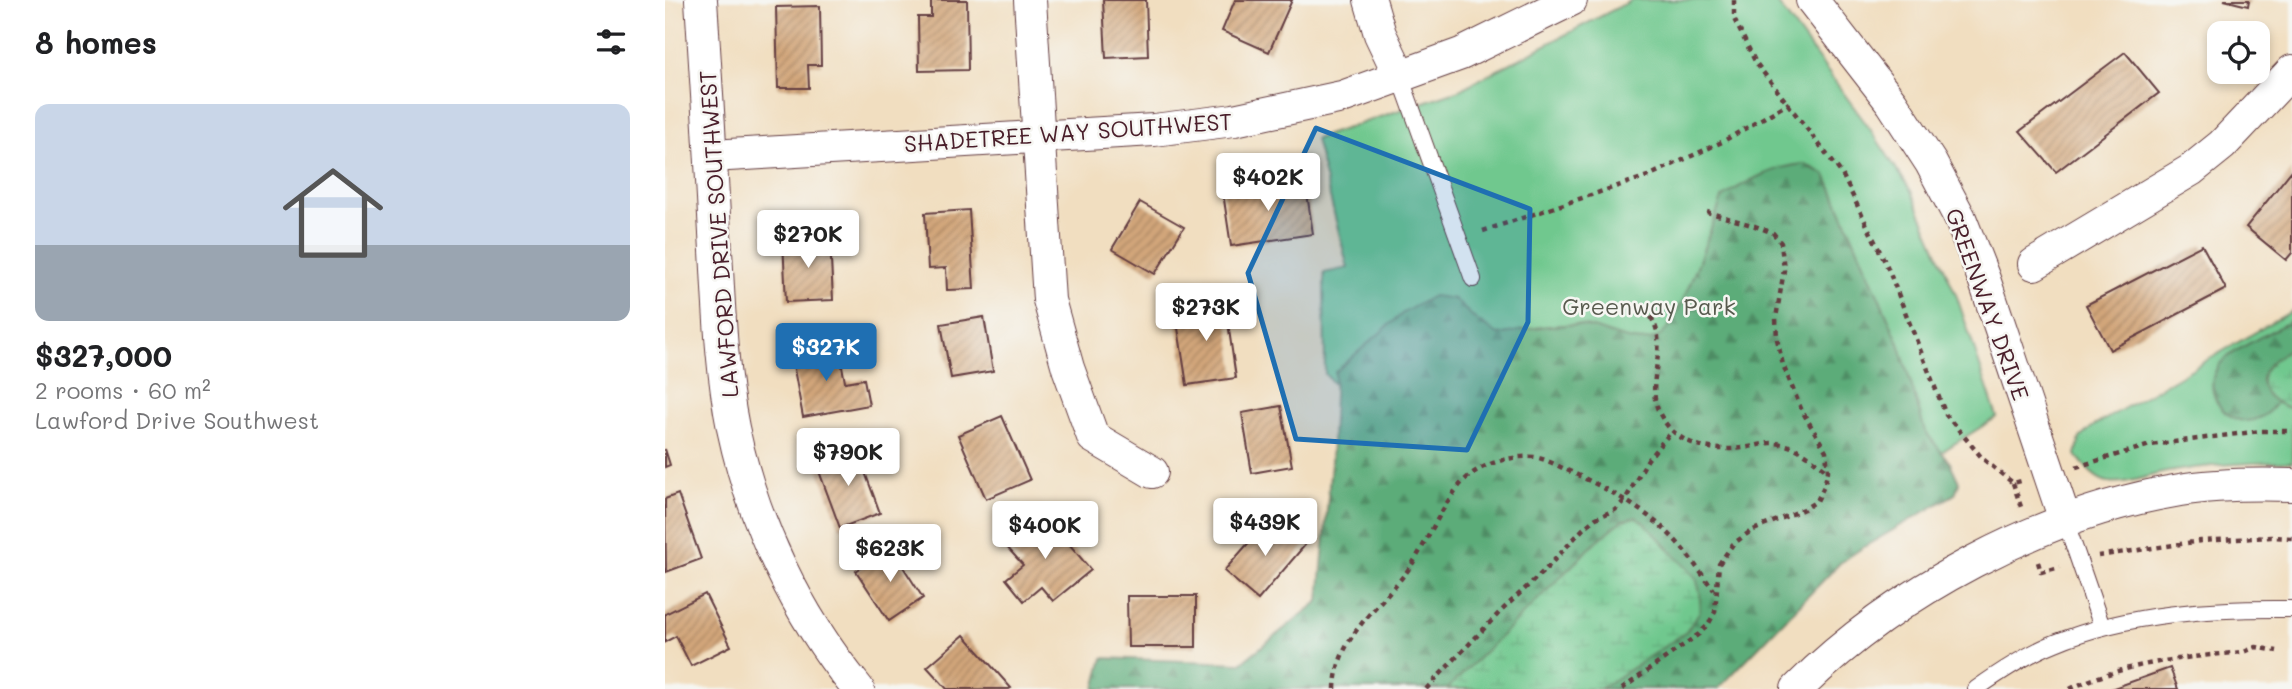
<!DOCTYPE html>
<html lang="en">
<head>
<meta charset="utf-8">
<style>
	body { margin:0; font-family:Mali,sans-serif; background:#f6f6f6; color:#202124; height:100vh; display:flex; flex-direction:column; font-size:26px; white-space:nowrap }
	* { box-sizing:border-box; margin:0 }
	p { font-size:23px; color:#757577 }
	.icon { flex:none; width:38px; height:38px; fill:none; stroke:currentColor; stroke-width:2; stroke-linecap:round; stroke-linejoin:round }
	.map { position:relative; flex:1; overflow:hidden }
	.sheet { display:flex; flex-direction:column; background:#fff; width:665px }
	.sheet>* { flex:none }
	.buttons { position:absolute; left:1542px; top:21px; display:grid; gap:14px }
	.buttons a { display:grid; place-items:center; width:63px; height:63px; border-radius:14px; background:#fff; box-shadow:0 4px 10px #0003; font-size:35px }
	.price { position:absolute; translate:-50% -60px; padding:0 16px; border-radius:7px; background:#fff; color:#222; font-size:23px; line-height:46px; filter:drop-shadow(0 2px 4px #0008) }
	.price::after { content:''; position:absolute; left:50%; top:42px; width:21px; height:16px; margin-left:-10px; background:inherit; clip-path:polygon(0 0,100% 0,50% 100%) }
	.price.selected { background:#1f6fb2; color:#fff }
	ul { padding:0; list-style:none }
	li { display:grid; align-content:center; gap:14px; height:371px; padding:0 35px }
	li span { display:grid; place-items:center; height:217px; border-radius:14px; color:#555 }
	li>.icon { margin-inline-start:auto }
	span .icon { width:126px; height:126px; fill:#fffc; stroke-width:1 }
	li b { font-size:30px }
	h2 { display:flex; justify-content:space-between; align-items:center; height:84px; padding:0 35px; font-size:30px }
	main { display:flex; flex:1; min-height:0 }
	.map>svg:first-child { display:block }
	.green { fill:#70c88e; stroke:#5d745c; stroke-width:2 }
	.forest { fill:url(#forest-firs); stroke:#536652; stroke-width:2 }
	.wetland { fill:url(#wetland-marsh); stroke:#5d745c; stroke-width:2 }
	.building { fill:url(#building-hatch) }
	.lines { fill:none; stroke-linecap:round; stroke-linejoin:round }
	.service-casing { stroke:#633c41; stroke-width:18 }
	.minor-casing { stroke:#633c41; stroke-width:34 }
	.path { stroke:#633c41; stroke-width:4.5; stroke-dasharray:5 5; stroke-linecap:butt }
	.service { stroke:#fff; stroke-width:16 }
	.minor { stroke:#fff; stroke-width:32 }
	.marked { fill:#1f6fb2; fill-opacity:0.2; stroke:#1f6fb2; stroke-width:5; stroke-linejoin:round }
	.labels { text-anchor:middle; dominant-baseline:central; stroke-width:5; stroke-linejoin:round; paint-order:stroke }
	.street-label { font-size:23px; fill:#4a1f2b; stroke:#f6f6f2 }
	.park-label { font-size:23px; fill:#575a4e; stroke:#f6f6f2 }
</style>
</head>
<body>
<main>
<section class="sheet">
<h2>8 homes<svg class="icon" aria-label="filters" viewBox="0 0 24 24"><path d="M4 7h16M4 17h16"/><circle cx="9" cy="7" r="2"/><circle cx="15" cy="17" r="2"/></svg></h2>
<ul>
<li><span style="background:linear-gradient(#c9d6e8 65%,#9aa5b1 0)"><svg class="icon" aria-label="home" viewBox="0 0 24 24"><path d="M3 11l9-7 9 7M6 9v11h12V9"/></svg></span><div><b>$327,000</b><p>2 rooms · 60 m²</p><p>Lawford Drive Southwest</p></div></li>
</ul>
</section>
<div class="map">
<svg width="1627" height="689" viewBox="0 0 1627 689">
	<defs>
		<pattern id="forest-firs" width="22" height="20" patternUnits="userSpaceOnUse" patternTransform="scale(1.75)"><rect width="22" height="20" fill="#5cac79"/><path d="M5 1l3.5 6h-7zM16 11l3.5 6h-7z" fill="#4e8b63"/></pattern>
		<pattern id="wetland-marsh" width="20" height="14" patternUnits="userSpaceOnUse" patternTransform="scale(1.75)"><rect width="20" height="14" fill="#70c88e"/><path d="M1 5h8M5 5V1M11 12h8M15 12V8" fill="none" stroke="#62ab7b"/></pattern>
		<pattern id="building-hatch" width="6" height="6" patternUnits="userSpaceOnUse" patternTransform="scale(1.75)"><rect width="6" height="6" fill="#d2a67a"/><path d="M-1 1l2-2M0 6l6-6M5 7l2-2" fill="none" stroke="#ac8764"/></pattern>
	</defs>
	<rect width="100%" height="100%" fill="#f6f6f2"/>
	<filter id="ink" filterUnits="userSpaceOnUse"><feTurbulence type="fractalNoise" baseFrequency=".0143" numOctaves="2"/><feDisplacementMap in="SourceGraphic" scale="14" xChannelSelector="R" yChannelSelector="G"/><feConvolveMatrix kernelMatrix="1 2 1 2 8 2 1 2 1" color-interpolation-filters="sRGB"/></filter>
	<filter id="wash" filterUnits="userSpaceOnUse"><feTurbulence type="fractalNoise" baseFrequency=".00686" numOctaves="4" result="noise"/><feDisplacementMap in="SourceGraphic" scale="28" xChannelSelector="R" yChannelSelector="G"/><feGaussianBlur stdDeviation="1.57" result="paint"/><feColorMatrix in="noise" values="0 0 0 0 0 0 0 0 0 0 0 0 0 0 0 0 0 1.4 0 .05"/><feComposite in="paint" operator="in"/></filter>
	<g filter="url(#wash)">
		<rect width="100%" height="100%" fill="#f1dec0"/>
		<g class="green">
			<path d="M 967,0 L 1110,0 L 1205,129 L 1246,191 L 1292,297 L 1332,417 L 925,672 L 660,374 L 659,273 L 683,268 L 650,139 L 794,90 Z"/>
			<path d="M 1627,311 L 1627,462 C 1586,462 1543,465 1502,472 C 1483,475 1463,485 1443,482 C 1429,479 1419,465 1411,455 L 1415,438 L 1427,427 Z"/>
		</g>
		<g class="forest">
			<path d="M 1140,164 L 1161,175 L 1234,343 L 1260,431 L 1285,463 L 1294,482 L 1290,494 L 1197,548 L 1175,563 L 1053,689 L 430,689 L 438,658 L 576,663 L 654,601 L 666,463 L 670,372 L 738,313 L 768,296 L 789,299 L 810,319 L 833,335 C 860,330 886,323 913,325 C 937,326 971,352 996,335 C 1015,322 1047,225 1057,198 C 1081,181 1110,166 1140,164 Z"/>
			<path d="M 1627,320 C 1627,334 1627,350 1627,363 C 1626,370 1622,377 1620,384 C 1594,458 1526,404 1554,365 C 1565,351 1610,330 1627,320 Z"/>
		</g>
		<g class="wetland">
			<path d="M 1627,347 L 1627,408 C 1612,406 1592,392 1598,374 C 1603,362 1617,354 1627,347 Z"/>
			<path d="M 971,517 L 981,524 L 1031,578 L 1035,592 L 1035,611 L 1021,632 L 935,689 L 782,689 L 932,541 L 958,520 Z"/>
		</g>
		<g id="blocks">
			<g class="building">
				<path d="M 266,0 L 302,0 L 303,70 L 254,71 L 253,17 L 266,17 Z"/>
				<path d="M 438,0 L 481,0 L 483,56 L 441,58 Z"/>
				<path d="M 570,0 L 627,0 L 604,52 L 557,31 Z"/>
				<path d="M 1559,0 L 1584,0 L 1583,6 Z"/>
				<path d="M 155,6 L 156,65 L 143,65 L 144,88 L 113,88 L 111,7 Z"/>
				<path d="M 1460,52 L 1494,93 L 1391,172 L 1355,131 Z"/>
				<path d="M 1627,170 L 1627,253 L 1621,260 L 1581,227 Z"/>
				<path d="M 640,180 L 648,234 L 566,246 L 558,193 Z"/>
				<path d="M 475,202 L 519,227 L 490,274 L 447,249 Z"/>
				<path d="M 304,210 L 309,289 L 282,290 L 281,268 L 263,269 L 260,213 Z"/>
				<path d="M 165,239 L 168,300 L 121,302 L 118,241 Z"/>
				<path d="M 1537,245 L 1561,289 L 1445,350 L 1421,305 Z"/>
				<path d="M 560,302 L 571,378 L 522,385 L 510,309 Z"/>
				<path d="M 319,317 L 328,371 L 286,378 L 276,324 Z"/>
				<path d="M 173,345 L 180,382 L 199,379 L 204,405 L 138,417 L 126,353 Z"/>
				<path d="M 616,406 L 627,466 L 587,473 L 577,413 Z"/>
				<path d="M 337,416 L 365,480 L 321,499 L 293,435 Z"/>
				<path d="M 191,448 L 215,513 L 175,528 L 151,463 Z"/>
				<path d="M 0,449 L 5,465 L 0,467 Z"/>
				<path d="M 13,494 L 36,559 L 1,572 L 0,499 Z"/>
				<path d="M 379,514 L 426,570 L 388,601 L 376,587 L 359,601 L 341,579 L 358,565 L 341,546 Z"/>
				<path d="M 607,516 L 640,545 L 593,600 L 559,571 Z"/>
				<path d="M 226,548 L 258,598 L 224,621 L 191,571 Z"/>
				<path d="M 40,594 L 66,646 L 26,666 L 11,636 L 0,642 L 0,614 Z"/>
				<path d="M 462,596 L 531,596 L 531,647 L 463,647 Z"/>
				<path d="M 299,635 L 346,688 L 344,689 L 282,689 L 262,667 Z"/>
				<path d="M 1505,668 L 1513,689 L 1446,689 Z"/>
			</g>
		</g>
	</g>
	<g filter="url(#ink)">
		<use href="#blocks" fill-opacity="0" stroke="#633c41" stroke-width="2"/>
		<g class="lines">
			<defs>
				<g id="service">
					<path d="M 735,76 L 808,279"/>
					<path d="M 1400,520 L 1437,627"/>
					<path d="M 1311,689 C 1335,672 1362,654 1390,643 C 1463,613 1548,608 1627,609"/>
				</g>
				<g id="minor">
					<path d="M 36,0 C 41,78 46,155 50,233 C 54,298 55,364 68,428 C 88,523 132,615 193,689"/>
					<path d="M 365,0 L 384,300 L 403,368 L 428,437 L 487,472"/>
					<path d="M 705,0 L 715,34 L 735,76"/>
					<path d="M 1147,0 L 1227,103 L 1266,163 L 1295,218 L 1319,279 L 1400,520"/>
					<path d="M 46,156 L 489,130 L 569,120 L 677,97 L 796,54 L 906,0"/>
					<path d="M 1369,264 L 1526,170 L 1557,145 L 1627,71"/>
					<path d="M 1132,689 C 1229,592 1379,512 1515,490 C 1552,484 1590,484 1627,485"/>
				</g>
			</defs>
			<use href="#service" class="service-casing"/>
			<use href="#minor" class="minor-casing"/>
			<g class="path">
				<path d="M 1069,0 L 1069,19 L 1091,63 L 1177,174 L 1222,266 L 1281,415 L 1318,459 L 1348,483 L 1356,481"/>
				<path d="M 818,231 L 983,176 L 1057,142 L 1124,103"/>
				<path d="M 981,308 C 986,317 992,326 993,337 C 996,365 981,389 996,416 C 1013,447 1050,453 1084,447 C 1095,445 1105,441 1116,444 C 1134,447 1147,459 1162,470"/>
				<path d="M 1411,467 L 1485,445 L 1596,431 L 1627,431"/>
				<path d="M 1348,483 L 1356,507"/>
				<path d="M 1433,556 L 1536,541 L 1606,537 L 1627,538"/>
				<path d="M 1373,562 L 1376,572 L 1395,567"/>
				<path d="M 670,689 C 671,637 714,608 743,570 C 763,543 782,490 808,473 C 824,462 850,455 869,457 C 881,459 893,466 904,471 C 938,487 970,503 999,529 C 1018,546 1033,570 1049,590"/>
				<path d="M 761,689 L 836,611 L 881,569 L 918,529 L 931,518 L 950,510 L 960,500 L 983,459 L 1006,432"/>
				<path d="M 957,689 L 1034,634 L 1043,625 L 1050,612 L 1054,564 L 1068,544 L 1086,531 L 1139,509 L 1152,501 L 1159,486 L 1163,471 L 1161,451 L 1137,411 L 1118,365 L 1112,339 L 1111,318 L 1119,270 L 1116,243 L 1108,233 L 1090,226 L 1042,212"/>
				<path d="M 1405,689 C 1458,663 1521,657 1579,652 L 1591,647 L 1612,651"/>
			</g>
			<use href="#service" class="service"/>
			<use href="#minor" class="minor"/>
		</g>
	</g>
	<path class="marked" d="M 651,128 L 865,209 L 863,322 L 802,450 L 631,439 L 583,273 Z"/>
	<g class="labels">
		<g class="street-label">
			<text transform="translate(403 132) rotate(-4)">SHADETREE WAY SOUTHWEST</text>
			<text transform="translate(53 234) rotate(-94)">LAWFORD DRIVE SOUTHWEST</text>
			<text transform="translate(1323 304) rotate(70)">GREENWAY DRIVE</text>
		</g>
		<g class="park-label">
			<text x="984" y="306">Greenway Park</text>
		</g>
	</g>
</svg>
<div class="buttons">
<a><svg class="icon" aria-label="locate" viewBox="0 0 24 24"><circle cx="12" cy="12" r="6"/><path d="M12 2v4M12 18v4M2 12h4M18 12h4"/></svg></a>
</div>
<b class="price" style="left:603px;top:213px">$402K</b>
<b class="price" style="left:143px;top:270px">$270K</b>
<b class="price" style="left:541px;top:343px">$273K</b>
<b class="price selected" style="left:161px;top:383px">$327K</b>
<b class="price" style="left:183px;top:488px">$790K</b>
<b class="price" style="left:600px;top:558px">$439K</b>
<b class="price" style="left:380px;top:561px">$400K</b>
<b class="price" style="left:225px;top:584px">$623K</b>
</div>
</main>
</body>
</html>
